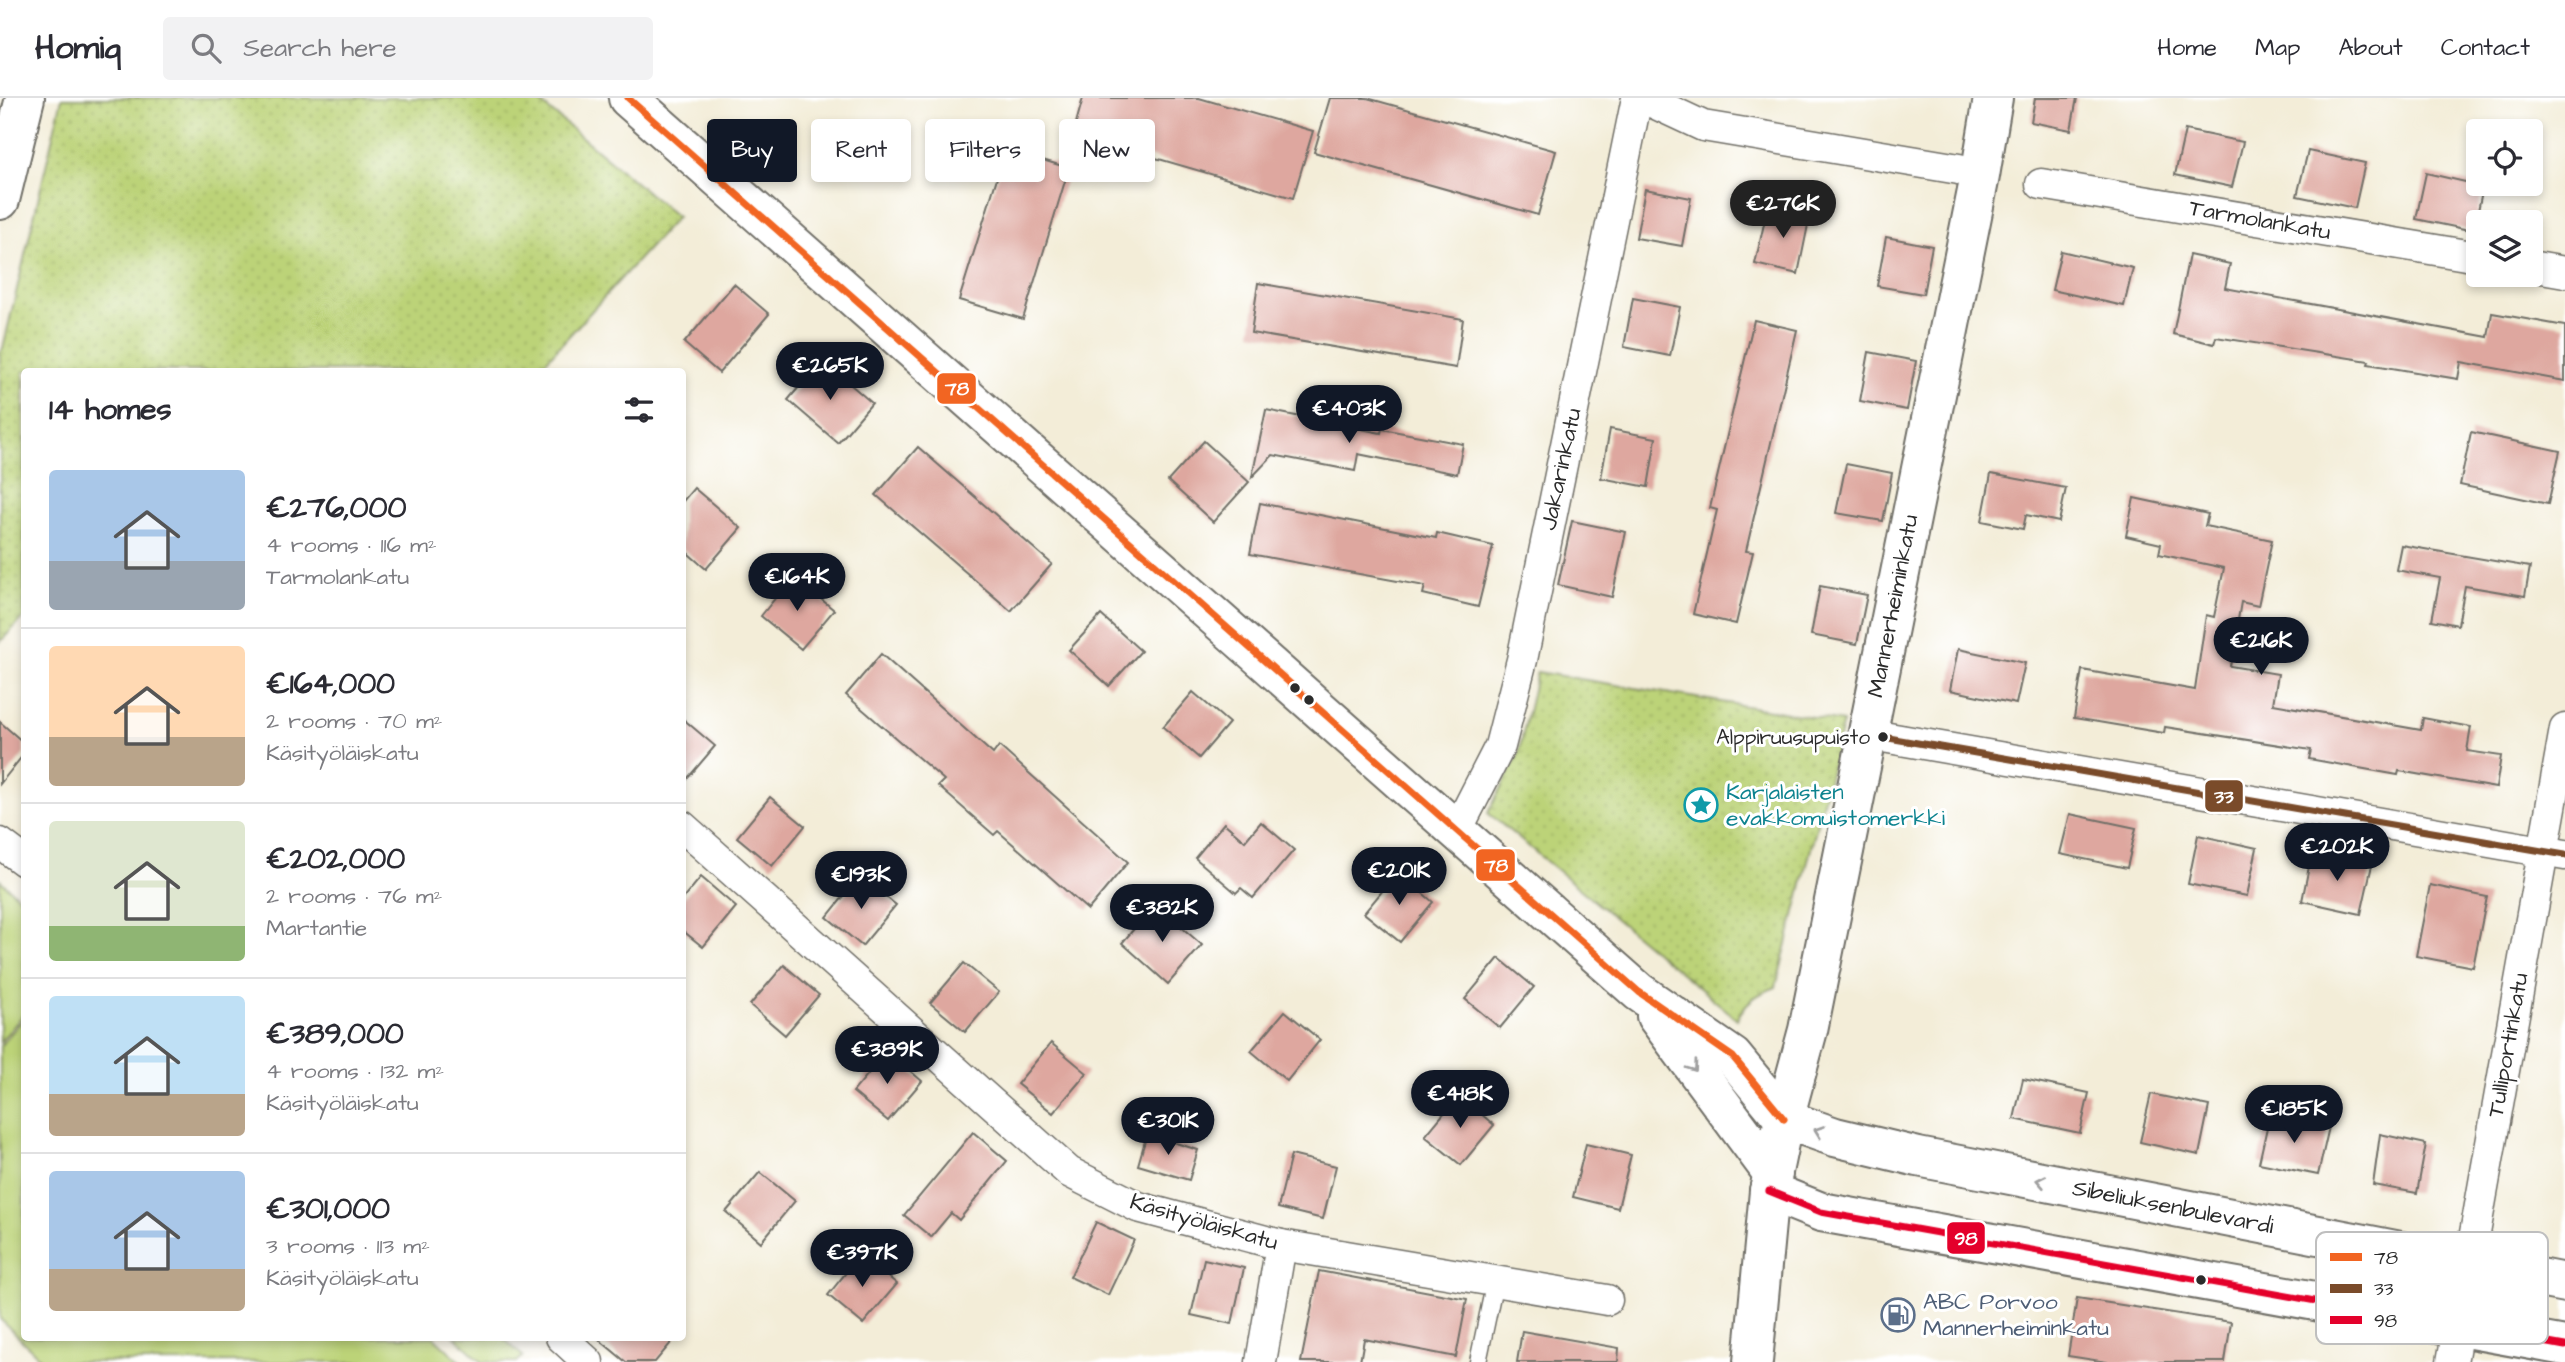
<!DOCTYPE html>
<html lang="en">
<head>
<meta charset="utf-8">
<style>
	body { margin:0; font-family:"Architects Daughter",sans-serif; background:#f2f2f3; color:#2b2b33; height:100vh; display:flex; flex-direction:column; font-size:26px; white-space:nowrap }
	* { box-sizing:border-box; margin:0 }
	p { font-size:23px; color:#7c7c81 }
	.icon { flex:none; width:38px; height:38px; fill:none; stroke:currentColor; stroke-width:2; stroke-linecap:round; stroke-linejoin:round }
	.map { position:relative; flex:1; overflow:hidden }
	.details { position:absolute; left:21px; top:270px; width:665px; height:973px; display:flex; flex-direction:column; background:#fff; border-radius:7px; box-shadow:0 4px 10px #0003 }
	.details>* { flex:none }
	.banner { position:absolute; left:707px; top:21px; width:665px; height:63px; display:flex; gap:14px }
	.buttons { position:absolute; left:2466px; top:21px; display:grid; gap:14px }
	.buttons a { display:grid; place-items:center; width:77px; height:77px; border-radius:7px; background:#fff; box-shadow:0 4px 10px #0003; font-size:35px }
	.price { position:absolute; translate:-50% -60px; padding:0 16px; border-radius:24px; background:#111827; color:#fff; font-size:23px; line-height:46px; filter:drop-shadow(0 2px 4px #0008) }
	.price::after { content:''; position:absolute; left:50%; top:42px; width:21px; height:16px; margin-left:-10px; background:inherit; clip-path:polygon(0 0,100% 0,50% 100%) }
	.price.on { background:#222; color:#fff }
	ul { padding:0; list-style:none }
	li { display:flex; align-items:center; gap:21px; height:175px; padding:0 28px }
	li+li { border-top:2px solid #e1e1e2 }
	li span { display:grid; place-items:center; flex:none; width:196px; height:140px; border-radius:7px; color:#555 }
	li>.icon { margin-inline-start:auto }
	span .icon { width:84px; height:84px; fill:#fffc; stroke-width:1 }
	li b { font-size:30px }
	h2 { display:flex; justify-content:space-between; align-items:center; height:84px; padding:0 28px; font-size:30px }
	.pill { padding:0 24px; border-radius:7px; background:#fff; box-shadow:0 4px 10px #0003; font-size:24px; line-height:63px }
	.pill.on { background:#111827; color:#fff }
	header { display:flex; align-items:center; gap:42px; box-sizing:border-box; height:98px; padding:0 35px; background:#fff; border-bottom:2px solid #e1e1e2 }
	header strong { font-size:33px }
	nav { display:flex; gap:38px; margin-inline-start:auto; font-size:24px }
	.search { width:490px; height:63px; background:#f2f2f3; display:flex; align-items:center; gap:18px; box-sizing:border-box; padding:0 24px; border-radius:7px; color:#7c7c81; font-size:26px }
	.map>svg:first-child { display:block }
	.green { fill:#bcd378; stroke:#747f52; stroke-width:2 }
	.park { fill:url(#park-dots); stroke:#747f52; stroke-width:2 }
	.building { fill:#dea79f }
	.lines { fill:none; stroke-linecap:round; stroke-linejoin:round }
	.lane-casing { stroke:#716f68; stroke-width:19 }
	.street-casing { stroke:#716f68; stroke-width:33 }
	.secondary-casing { stroke:#716f68; stroke-width:42 }
	.lane { stroke:#fff; stroke-width:16 }
	.street { stroke:#fff; stroke-width:30 }
	.secondary { stroke:#fff; stroke-width:38 }
	.bus-1-casing { stroke:#fff; stroke-width:12 }
	.bus-2-casing { stroke:#fff; stroke-width:12 }
	.bus-3-casing { stroke:#fff; stroke-width:12 }
	.bus-1 { stroke:#f26522; stroke-width:7 }
	.bus-2 { stroke:#7a4b2a; stroke-width:7 }
	.bus-3 { stroke:#e4002b; stroke-width:7 }
	.oneway { stroke:#a0a0a0 }
	.bus-dot { fill:#2b2b2b; stroke:#fff; stroke-width:2.5 }
	.labels { text-anchor:middle; dominant-baseline:central; stroke-width:6; stroke-linejoin:round; paint-order:stroke }
	.bus-label { font-size:21px; fill:#2b2b2b; stroke:#fff; text-anchor:end }
	.street-label { font-size:23px; fill:#2b2b2b; stroke:#fff }
	.culture-label { font-size:23px; fill:#0d838f; stroke:#fff; text-anchor:start }
	.service-label { font-size:23px; fill:#4e5e75; stroke:#fff; text-anchor:start }
	.key { fill:#fff; stroke:#bfbfbf; stroke-width:2 }
	.key-label { font-size:19px; fill:#2b2b2b }
	.line-badge { stroke:#fff; stroke-width:2.5 }
	.badge-label { font-size:19px; text-anchor:middle; font-weight:bold; fill:#fff }
</style>
</head>
<body>
<header>
<strong>Homiq</strong>
<div class="search"><svg class="icon" aria-label="search" viewBox="0 0 24 24"><circle cx="10" cy="10" r="6"/><path d="M15 15l6 6"/></svg>Search here</div>
<nav><a>Home</a><a>Map</a><a>About</a><a>Contact</a></nav>
</header>
<div class="map">
<svg width="2565" height="1264" viewBox="0 0 2565 1264">
	<defs>
		<pattern id="park-dots" width="8" height="8" patternUnits="userSpaceOnUse" patternTransform="scale(1.75)"><rect width="8" height="8" fill="#bcd378"/><path d="M2 2h.1M6 6h.1" fill="none" stroke="#a2b568" stroke-width="1.8" stroke-linecap="round"/></pattern>
	</defs>
	<rect width="100%" height="100%" fill="#fff"/>
	<filter id="ink" filterUnits="userSpaceOnUse"><feTurbulence type="fractalNoise" baseFrequency=".0143" numOctaves="2"/><feDisplacementMap in="SourceGraphic" scale="14" xChannelSelector="R" yChannelSelector="G"/><feConvolveMatrix kernelMatrix="1 2 1 2 8 2 1 2 1" color-interpolation-filters="sRGB"/></filter>
	<filter id="wash" filterUnits="userSpaceOnUse"><feTurbulence type="fractalNoise" baseFrequency=".00686" numOctaves="4" result="noise"/><feDisplacementMap in="SourceGraphic" scale="28" xChannelSelector="R" yChannelSelector="G"/><feGaussianBlur stdDeviation="1.57" result="paint"/><feColorMatrix in="noise" values="0 0 0 0 0 0 0 0 0 0 0 0 0 0 0 0 0 1.4 0 .05"/><feComposite in="paint" operator="in"/></filter>
	<g filter="url(#wash)">
		<rect width="100%" height="100%" fill="#f3edd8"/>
		<g class="green">
			<path d="M 0,782 L 24,804 L 24,916 L 0,944 Z"/>
			<path d="M 24,920 L 24,1239 L 434,1239 L 461,1264 L 44,1264 L 0,1221 L 0,948 Z"/>
			<path d="M 455,1239 L 502,1239 L 523,1258 L 517,1264 L 482,1264 Z"/>
		</g>
		<g class="park">
			<path d="M 62,0 L 535,0 L 677,119 L 537,273 L 24,273 L 24,519 L 0,544 L 0,254 L 3,250 Z"/>
			<path d="M 1537,574 L 1843,624 L 1776,889 C 1757,896 1746,903 1737,921 L 1488,715 L 1518,658 Z"/>
		</g>
		<g id="blocks">
			<g class="building">
				<path d="M 1083,0 L 1199,0 L 1313,33 L 1293,100 L 1073,36 Z"/>
				<path d="M 1330,0 L 1367,0 L 1556,53 L 1538,117 L 1314,54 Z"/>
				<path d="M 2035,0 L 2077,0 L 2071,32 L 2031,24 Z"/>
				<path d="M 2185,32 L 2243,44 L 2232,89 L 2175,77 Z"/>
				<path d="M 1006,51 L 1069,70 L 1023,221 L 959,202 Z"/>
				<path d="M 2308,53 L 2365,65 L 2355,110 L 2297,98 Z"/>
				<path d="M 2426,75 L 2483,88 L 2474,133 L 2416,121 Z"/>
				<path d="M 1645,91 L 1691,100 L 1682,148 L 1636,140 Z"/>
				<path d="M 1768,108 L 1810,117 L 1798,176 L 1755,166 Z"/>
				<path d="M 1886,139 L 1932,148 L 1923,196 L 1877,188 Z"/>
				<path d="M 2061,153 L 2133,170 L 2124,208 L 2052,192 Z"/>
				<path d="M 2189,157 L 2230,166 L 2225,190 L 2488,239 L 2492,215 L 2565,228 L 2565,283 L 2461,264 L 2458,281 L 2368,266 L 2369,263 L 2216,239 L 2214,246 L 2173,236 Z"/>
				<path d="M 1258,185 L 1463,221 L 1456,270 L 1251,235 Z"/>
				<path d="M 734,186 L 769,216 L 719,275 L 684,245 Z"/>
				<path d="M 1633,200 L 1680,209 L 1670,258 L 1624,249 Z"/>
				<path d="M 1754,222 L 1797,232 L 1746,453 L 1753,454 L 1736,526 L 1693,516 L 1717,412 L 1710,410 Z"/>
				<path d="M 1869,254 L 1916,263 L 1907,312 L 1860,303 Z"/>
				<path d="M 822,262 L 872,305 L 838,345 L 788,302 Z"/>
				<path d="M 1266,312 L 1381,335 L 1382,331 L 1463,346 L 1457,376 L 1358,356 L 1355,373 L 1273,357 L 1252,379 Z"/>
				<path d="M 1610,331 L 1656,340 L 1648,389 L 1601,380 Z"/>
				<path d="M 2471,334 L 2560,353 L 2548,406 L 2460,387 Z"/>
				<path d="M 1204,343 L 1249,384 L 1213,424 L 1168,383 Z"/>
				<path d="M 918,349 L 1052,466 L 1011,513 L 876,397 Z"/>
				<path d="M 1846,366 L 1892,375 L 1883,423 L 1836,415 Z"/>
				<path d="M 1991,376 L 2066,390 L 2059,424 L 2026,417 L 2023,431 L 1982,423 Z"/>
				<path d="M 694,390 L 741,430 L 706,471 L 682,450 L 682,404 Z"/>
				<path d="M 2134,400 L 2208,416 L 2205,428 L 2272,442 L 2258,508 L 2241,504 L 2230,568 L 2278,576 L 2273,606 L 2421,632 L 2423,620 L 2471,629 L 2467,653 L 2501,658 L 2496,690 L 2399,673 L 2398,677 L 2309,661 L 2311,652 L 2165,629 L 2164,635 L 2074,620 L 2082,572 L 2195,592 L 2206,517 L 2214,519 L 2224,470 L 2159,456 L 2161,446 L 2126,438 Z"/>
				<path d="M 1260,405 L 1436,440 L 1437,435 L 1493,448 L 1478,509 L 1423,496 L 1425,488 L 1250,456 Z"/>
				<path d="M 1572,423 L 1626,434 L 1612,499 L 1558,487 Z"/>
				<path d="M 2401,447 L 2530,469 L 2525,498 L 2465,488 L 2458,527 L 2432,522 L 2440,480 L 2396,472 Z"/>
				<path d="M 793,478 L 834,512 L 801,551 L 761,518 Z"/>
				<path d="M 1820,488 L 1867,497 L 1857,546 L 1811,537 Z"/>
				<path d="M 1101,517 L 1141,553 L 1109,588 L 1069,552 Z"/>
				<path d="M 1958,551 L 2025,565 L 2016,606 L 1950,592 Z"/>
				<path d="M 881,556 L 993,656 L 999,648 L 1128,764 L 1088,812 L 998,733 L 994,737 L 938,688 L 944,682 L 846,597 Z"/>
				<path d="M 1193,594 L 1229,625 L 1199,660 L 1163,629 Z"/>
				<path d="M 682,620 L 715,648 L 682,687 Z"/>
				<path d="M 0,624 L 24,645 L 24,656 L 0,686 Z"/>
				<path d="M 770,699 L 805,728 L 772,768 L 737,739 Z"/>
				<path d="M 2070,716 L 2136,730 L 2127,770 L 2060,756 Z"/>
				<path d="M 1261,724 L 1294,752 L 1253,800 L 1241,790 L 1236,795 L 1195,760 L 1224,725 L 1245,743 Z"/>
				<path d="M 2198,737 L 2257,750 L 2247,798 L 2188,786 Z"/>
				<path d="M 2312,754 L 2372,767 L 2361,816 L 2302,803 Z"/>
				<path d="M 1398,774 L 1433,804 L 1400,844 L 1364,815 Z"/>
				<path d="M 860,778 L 896,807 L 862,848 L 827,819 Z"/>
				<path d="M 701,779 L 736,809 L 703,849 L 682,832 L 682,802 Z"/>
				<path d="M 2430,787 L 2487,799 L 2473,869 L 2416,858 Z"/>
				<path d="M 1155,806 L 1202,847 L 1168,886 L 1122,845 Z"/>
				<path d="M 1499,860 L 1534,889 L 1500,930 L 1465,901 Z"/>
				<path d="M 964,865 L 999,894 L 965,934 L 930,905 Z"/>
				<path d="M 784,867 L 819,897 L 785,937 L 750,907 Z"/>
				<path d="M 1285,913 L 1320,942 L 1287,983 L 1251,953 Z"/>
				<path d="M 1051,945 L 1087,975 L 1053,1015 L 1017,986 Z"/>
				<path d="M 887,953 L 922,983 L 888,1023 L 853,994 Z"/>
				<path d="M 2023,981 L 2089,995 L 2080,1035 L 2014,1021 Z"/>
				<path d="M 2151,996 L 2209,1008 L 2199,1057 L 2140,1044 Z"/>
				<path d="M 1459,997 L 1494,1027 L 1461,1067 L 1425,1038 Z"/>
				<path d="M 2270,1016 L 2329,1029 L 2318,1077 L 2259,1065 Z"/>
				<path d="M 973,1034 L 1007,1063 L 959,1122 L 951,1115 L 931,1139 L 904,1117 Z"/>
				<path d="M 1147,1036 L 1198,1052 L 1189,1082 L 1138,1067 Z"/>
				<path d="M 2380,1036 L 2426,1046 L 2417,1095 L 2373,1087 Z"/>
				<path d="M 1586,1046 L 1631,1057 L 1618,1110 L 1573,1099 Z"/>
				<path d="M 1291,1057 L 1336,1068 L 1323,1121 L 1278,1110 Z"/>
				<path d="M 760,1074 L 795,1103 L 761,1144 L 726,1114 Z"/>
				<path d="M 1096,1124 L 1134,1142 L 1108,1197 L 1070,1179 Z"/>
				<path d="M 861,1156 L 897,1186 L 863,1226 L 828,1197 Z"/>
				<path d="M 1204,1161 L 1244,1170 L 1232,1226 L 1191,1217 Z"/>
				<path d="M 1319,1173 L 1467,1201 L 1456,1259 L 1364,1241 L 1360,1264 L 1301,1264 Z"/>
				<path d="M 2077,1200 L 2231,1224 L 2225,1264 L 2107,1264 L 2068,1258 Z"/>
				<path d="M 1522,1233 L 1619,1250 L 1618,1264 L 1517,1264 Z"/>
				<path d="M 596,1239 L 676,1239 L 655,1264 L 626,1264 Z"/>
			</g>
		</g>
	</g>
	<g filter="url(#ink)">
		<use href="#blocks" fill-opacity="0" stroke="#716f68" stroke-width="2"/>
		<g class="lines">
			<defs>
				<path id="lane" d="M 1478,1264 L 1495,1183"/>
				<g id="street">
					<path d="M 1643,0 L 1703,28 L 1959,71 L 1980,78"/>
					<path d="M 2041,86 L 2478,159"/>
					<path d="M 2530,168 L 2565,174"/>
					<path d="M 1883,639 L 2565,757"/>
					<path d="M 682,728 L 1069,1074 L 1138,1109 L 1281,1147 L 1607,1202"/>
					<path d="M 1457,732 L 1500,648 L 1522,562 L 1637,0"/>
					<path d="M 0,745 L 24,763"/>
					<path d="M 561,1239 L 588,1264"/>
					<path d="M 1261,1264 L 1281,1147"/>
					<path d="M 2452,1264 L 2565,631"/>
				</g>
				<g id="secondary">
					<path d="M 628,0 L 1639,894 L 1733,959 L 1784,1021"/>
					<path d="M 0,102 L 25,0"/>
					<path d="M 1656,918 L 1773,1076"/>
					<path d="M 1784,1021 L 1835,1039 L 1918,1059 L 2565,1185"/>
					<path d="M 1769,1093 L 1821,1114 L 2565,1248"/>
					<path d="M 1753,1264 L 1769,1093 L 1784,1021 L 1808,932 L 1980,78 L 1993,0"/>
				</g>
			</defs>
			<use href="#lane" class="lane-casing"/>
			<use href="#street" class="street-casing"/>
			<use href="#secondary" class="secondary-casing"/>
			<use href="#lane" class="lane"/>
			<use href="#street" class="street"/>
			<use href="#secondary" class="secondary"/>
			<defs>
				<path id="bus-1" d="M 628,0 L 1639,894 L 1733,959 L 1784,1021"/>
				<path id="bus-2" d="M 1883,639 L 2565,757"/>
				<path id="bus-3" d="M 1769,1093 L 1821,1114 L 2565,1248"/>
			</defs>
			<use href="#bus-1" class="bus-1-casing"/>
			<use href="#bus-2" class="bus-2-casing"/>
			<use href="#bus-3" class="bus-3-casing"/>
			<use href="#bus-1" class="bus-1"/>
			<use href="#bus-2" class="bus-2"/>
			<use href="#bus-3" class="bus-3"/>
		</g>
		<defs><path id="oneway-chevron" d="M-2-3.5L2.5 0L-2 3.5" fill="none" stroke-width="1.6" stroke-linecap="round" stroke-linejoin="round" transform="scale(1.75)"/></defs>
		<g class="oneway">
			<use href="#oneway-chevron" transform="translate(1693 969) rotate(54)"/>
			<use href="#oneway-chevron" transform="translate(1819 1033) rotate(-160)"/>
			<use href="#oneway-chevron" transform="translate(2041 1083) rotate(-169)"/>
		</g>
	</g>
	<defs>
		<symbol id="sight-ring" viewBox="-11 -11 22 22"><circle r="9.5" fill="#fff" stroke="#0f9aa8" stroke-width="1.5"/><path d="M0-6L1.8-2.2L6-1.7L2.9 1.2L3.7 5.4L0 3.3L-3.7 5.4L-2.9 1.2L-6-1.7L-1.8-2.2Z" fill="#0f9aa8"/></symbol>
		<symbol id="fuel-ring" viewBox="-11 -11 22 22"><circle r="9.5" fill="#fff" stroke="#5c6f8a" stroke-width="1.5"/><path d="M-5.5-6h7V0h2V4h1.3V-2.5L3-4.5l.8-.8L6-3V5H2.5V1h-1V6h-7ZM-4.2-4.7v3.2H.2V-4.7Z" fill="#5c6f8a"/></symbol>
	</defs>
	<g fill-rule="evenodd">
		<use href="#sight-ring" x="1682" y="688" width="38" height="38"/>
		<use href="#fuel-ring" x="1879" y="1198" width="38" height="38"/>
	</g>
	<g class="bus-dot">
		<circle cx="1295" cy="590" r="6"/>
		<circle cx="1309" cy="602" r="6"/>
		<circle cx="1883" cy="639" r="6"/>
		<circle cx="2201" cy="1182" r="6"/>
	</g>
	<g class="labels">
		<g class="bus-label">
			<text x="1870" y="639">Alppiruusupuisto</text>
		</g>
		<g class="street-label">
			<text transform="translate(2260 122) rotate(10)">Tarmolankatu</text>
			<text transform="translate(1561 371) rotate(-78)">Jakarinkatu</text>
			<text transform="translate(1893 508) rotate(-79)">Mannerheiminkatu</text>
			<text transform="translate(2508 947) rotate(-80)">Tulliportinkatu</text>
			<text transform="translate(2173 1109) rotate(11)">Sibeliuksenbulevardi</text>
			<text transform="translate(1204 1124) rotate(16)">Käsityöläiskatu</text>
		</g>
		<g class="culture-label">
			<text x="1726" y="694">Karjalaisten<tspan x="1726" dy="26">evakkomuistomerkki</tspan></text>
		</g>
		<g class="service-label">
			<text x="1923" y="1204">ABC Porvoo<tspan x="1923" dy="26">Mannerheiminkatu</tspan></text>
		</g>
	</g>
	<rect x="2316" y="1134" width="232" height="112" rx="10" class="key"/>
	<rect x="2330" y="1155" width="32" height="8" fill="#f26522"/>
	<rect x="2330" y="1186" width="32" height="9" fill="#7a4b2a"/>
	<rect x="2330" y="1218" width="32" height="8" fill="#e4002b"/>
	<g class="key-label">
		<text x="2374" y="1166">78</text>
		<text x="2374" y="1197">33</text>
		<text x="2374" y="1229">98</text>
	</g>
	<g class="line-badge">
		<rect x="936" y="274" width="41" height="33" rx="7" fill="#f26522"/>
		<rect x="2204" y="681" width="40" height="34" rx="7" fill="#7a4b2a"/>
		<rect x="1475" y="750" width="41" height="34" rx="7" fill="#f26522"/>
		<rect x="1946" y="1123" width="40" height="34" rx="7" fill="#e4002b"/>
	</g>
	<g class="badge-label">
		<text x="957" y="297">78</text>
		<text x="2224" y="705">33</text>
		<text x="1496" y="774">78</text>
		<text x="1966" y="1147">98</text>
	</g>
</svg>
<div class="buttons">
<a><svg class="icon" aria-label="locate" viewBox="0 0 24 24"><circle cx="12" cy="12" r="6"/><path d="M12 2v4M12 18v4M2 12h4M18 12h4"/></svg></a>
<a><svg class="icon" aria-label="layers" viewBox="0 0 24 24"><path d="M12 4l9 5-9 5-9-5zM3 14l9 5 9-5"/></svg></a>
</div>
<b class="price on" style="left:1783px;top:142px">€276K</b>
<b class="price" style="left:830px;top:304px">€265K</b>
<b class="price" style="left:1349px;top:347px">€403K</b>
<b class="price" style="left:797px;top:515px">€164K</b>
<b class="price" style="left:2261px;top:579px">€216K</b>
<b class="price" style="left:2337px;top:785px">€202K</b>
<b class="price" style="left:1399px;top:809px">€201K</b>
<b class="price" style="left:861px;top:813px">€193K</b>
<b class="price" style="left:1162px;top:846px">€382K</b>
<b class="price" style="left:887px;top:988px">€389K</b>
<b class="price" style="left:1460px;top:1032px">€418K</b>
<b class="price" style="left:2294px;top:1047px">€185K</b>
<b class="price" style="left:1168px;top:1059px">€301K</b>
<b class="price" style="left:862px;top:1191px">€397K</b>
<div class="banner">
<a class="pill on">Buy</a>
<a class="pill">Rent</a>
<a class="pill">Filters</a>
<a class="pill">New</a>
</div>
<section class="details">
<h2>14 homes<svg class="icon" aria-label="filters" viewBox="0 0 24 24"><path d="M4 7h16M4 17h16"/><circle cx="9" cy="7" r="2"/><circle cx="15" cy="17" r="2"/></svg></h2>
<ul>
<li><span style="background:linear-gradient(#a9c7e8 65%,#9aa5b1 0)"><svg class="icon" aria-label="home" viewBox="0 0 24 24"><path d="M3 11l9-7 9 7M6 9v11h12V9"/></svg></span><div><b>€276,000</b><p>4 rooms · 116 m²</p><p>Tarmolankatu</p></div></li>
<li><span style="background:linear-gradient(#ffd9b3 65%,#b9a48a 0)"><svg class="icon" aria-label="home" viewBox="0 0 24 24"><path d="M3 11l9-7 9 7M6 9v11h12V9"/></svg></span><div><b>€164,000</b><p>2 rooms · 70 m²</p><p>Käsityöläiskatu</p></div></li>
<li><span style="background:linear-gradient(#dfe7d0 75%,#8fb573 0)"><svg class="icon" aria-label="home" viewBox="0 0 24 24"><path d="M3 11l9-7 9 7M6 9v11h12V9"/></svg></span><div><b>€202,000</b><p>2 rooms · 76 m²</p><p>Martantie</p></div></li>
<li><span style="background:linear-gradient(#bfe0f5 70%,#b9a48a 0)"><svg class="icon" aria-label="home" viewBox="0 0 24 24"><path d="M3 11l9-7 9 7M6 9v11h12V9"/></svg></span><div><b>€389,000</b><p>4 rooms · 132 m²</p><p>Käsityöläiskatu</p></div></li>
<li><span style="background:linear-gradient(#a9c7e8 70%,#b9a48a 0)"><svg class="icon" aria-label="home" viewBox="0 0 24 24"><path d="M3 11l9-7 9 7M6 9v11h12V9"/></svg></span><div><b>€301,000</b><p>3 rooms · 113 m²</p><p>Käsityöläiskatu</p></div></li>
</ul>
</section>
</div>
</body>
</html>
